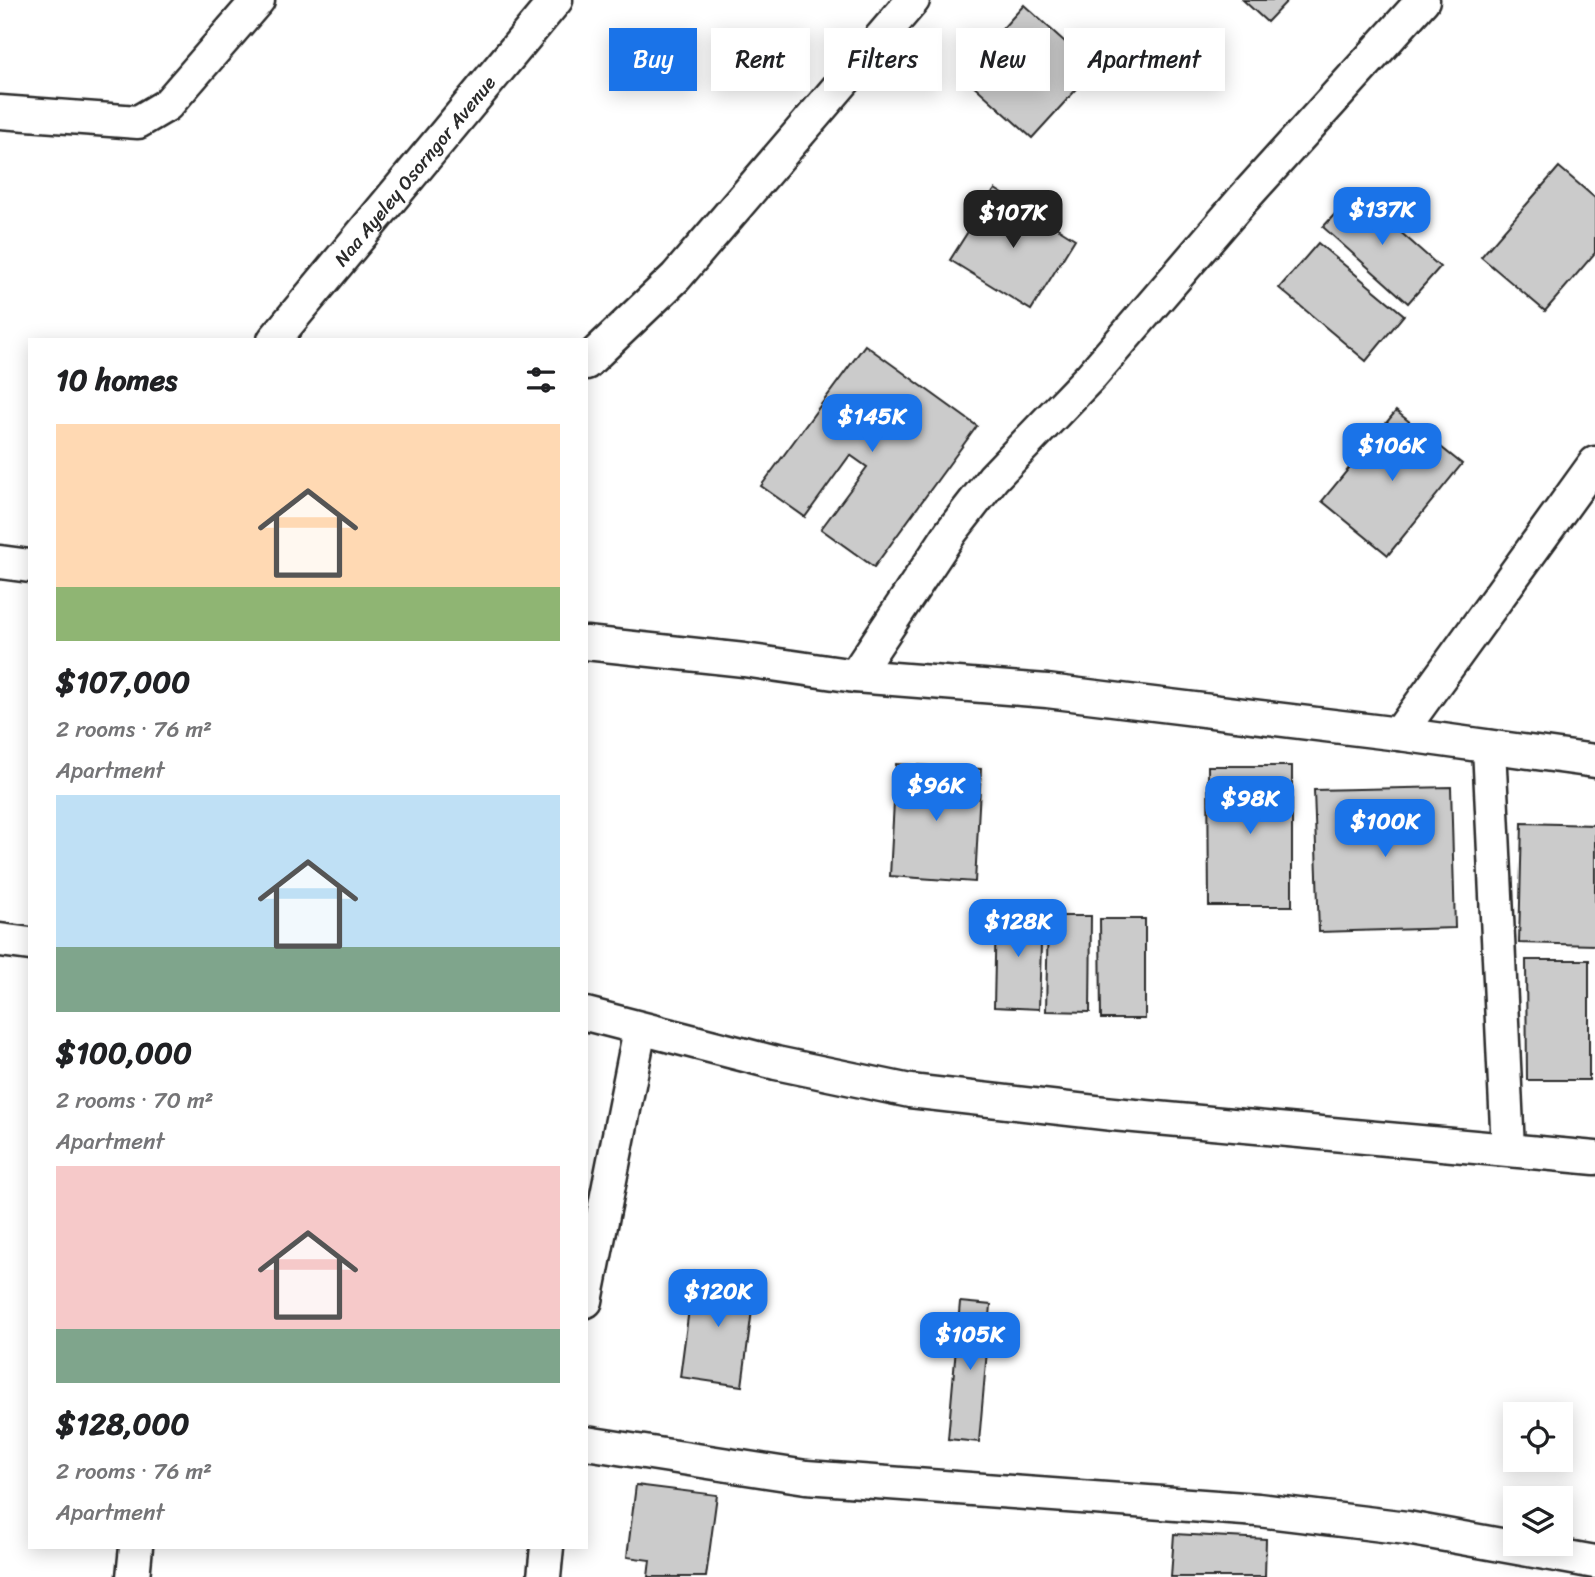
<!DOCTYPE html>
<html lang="en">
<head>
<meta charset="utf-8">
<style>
	body { margin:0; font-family:Sriracha,sans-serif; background:#f2f2f2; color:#202124; height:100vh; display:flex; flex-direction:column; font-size:26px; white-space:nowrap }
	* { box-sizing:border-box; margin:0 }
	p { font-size:23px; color:#757577 }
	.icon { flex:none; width:38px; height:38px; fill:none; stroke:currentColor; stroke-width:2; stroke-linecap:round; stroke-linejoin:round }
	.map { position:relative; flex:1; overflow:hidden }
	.drawer { position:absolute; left:28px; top:338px; width:560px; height:1211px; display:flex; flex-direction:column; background:#fff; border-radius:0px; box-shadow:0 4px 18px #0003 }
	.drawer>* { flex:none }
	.hud { position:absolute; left:609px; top:28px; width:665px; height:63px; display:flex; gap:14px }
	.fabs { position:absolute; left:1503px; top:1402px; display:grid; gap:14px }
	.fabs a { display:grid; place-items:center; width:70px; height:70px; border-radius:0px; background:#fff; box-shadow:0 4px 18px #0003; font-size:35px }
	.price { position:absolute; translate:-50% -60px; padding:0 16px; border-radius:14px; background:#1a73e8; color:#fff; font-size:23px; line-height:46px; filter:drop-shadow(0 2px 4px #0008) }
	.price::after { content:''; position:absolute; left:50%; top:42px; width:21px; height:16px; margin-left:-10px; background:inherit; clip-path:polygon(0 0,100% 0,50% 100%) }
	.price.active { background:#222; color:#fff }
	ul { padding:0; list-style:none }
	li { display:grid; align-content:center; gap:14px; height:371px; padding:0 28px }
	li span { display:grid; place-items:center; height:217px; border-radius:0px; color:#555 }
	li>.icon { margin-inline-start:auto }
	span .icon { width:126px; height:126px; fill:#fffc; stroke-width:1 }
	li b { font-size:30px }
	h2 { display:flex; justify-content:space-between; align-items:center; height:84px; padding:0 28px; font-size:30px }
	.chip { padding:0 24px; border-radius:0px; background:#fff; box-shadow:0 4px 18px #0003; font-size:24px; line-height:63px }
	.chip.active { background:#1a73e8; color:#fff }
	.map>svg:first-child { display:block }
	.building { fill:#cbcbcb; stroke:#2b2b2b; stroke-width:2 }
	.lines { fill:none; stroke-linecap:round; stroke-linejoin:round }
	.minor-casing { stroke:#2b2b2b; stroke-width:37 }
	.minor { stroke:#fff; stroke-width:32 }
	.labels { text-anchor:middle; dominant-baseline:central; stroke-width:7; stroke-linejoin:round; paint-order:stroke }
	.street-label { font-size:19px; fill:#2b2b2b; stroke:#fff }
</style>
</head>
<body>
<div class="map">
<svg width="1595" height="1577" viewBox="0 0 1595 1577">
	<rect width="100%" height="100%" fill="#fff"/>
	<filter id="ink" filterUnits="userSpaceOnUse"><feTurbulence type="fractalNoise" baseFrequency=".0143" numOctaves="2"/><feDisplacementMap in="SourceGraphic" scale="14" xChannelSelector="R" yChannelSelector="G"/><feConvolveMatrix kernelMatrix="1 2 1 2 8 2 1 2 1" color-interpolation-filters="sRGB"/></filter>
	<g filter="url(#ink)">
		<g class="building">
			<path d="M 1243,0 L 1288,0 L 1267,22 Z"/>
			<path d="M 1024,5 L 1095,69 L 1032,138 L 961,74 Z"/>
			<path d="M 1559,167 L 1595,198 L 1595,253 L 1545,311 L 1481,257 Z"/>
			<path d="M 995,189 L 1075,239 L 1031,310 L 950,260 Z"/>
			<path d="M 1355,192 L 1440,267 L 1408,303 L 1323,227 Z"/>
			<path d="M 1318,243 L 1404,315 L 1366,361 L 1279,288 Z"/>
			<path d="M 865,345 L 977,426 L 874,567 L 821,529 L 867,467 L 850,455 L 805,517 L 761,486 Z"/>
			<path d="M 1396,411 L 1462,464 L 1388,555 L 1322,501 Z"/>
			<path d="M 896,764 L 981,769 L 975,882 L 890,876 Z"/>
			<path d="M 1208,766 L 1292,766 L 1292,906 L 1209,906 Z"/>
			<path d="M 1451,787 L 1455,928 L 1319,932 L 1314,790 Z"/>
			<path d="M 1522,823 L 1595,825 L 1595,945 L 1519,943 Z"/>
			<path d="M 996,910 L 1042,912 L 1039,1009 L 994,1007 Z"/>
			<path d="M 1048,916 L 1091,916 L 1090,1012 L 1046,1011 Z"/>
			<path d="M 1100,919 L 1145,919 L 1145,1019 L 1101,1019 Z"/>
			<path d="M 1526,960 L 1589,960 L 1589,1080 L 1527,1080 Z"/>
			<path d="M 694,1271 L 756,1280 L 742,1386 L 680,1377 Z"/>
			<path d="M 960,1302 L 991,1305 L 979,1442 L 948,1439 Z"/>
			<path d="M 636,1485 L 717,1495 L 706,1577 L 648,1577 L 650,1560 L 627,1557 Z"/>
			<path d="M 1174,1534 L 1266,1539 L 1265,1577 L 1171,1577 Z"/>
		</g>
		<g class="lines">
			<defs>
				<g id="minor">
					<path d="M 0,112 L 138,122 L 167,105 L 258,0"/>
					<path id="s1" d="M 274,340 L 556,0"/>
					<path d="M 586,363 L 676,277 L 913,0"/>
					<path d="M 0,562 L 30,566"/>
					<path d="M 586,643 L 744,660 L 855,676 L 1047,691 L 1399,734 L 1595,761"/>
					<path d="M 855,676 L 951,532 L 993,478 L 1091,376 L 1244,198 L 1423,0"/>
					<path d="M 1399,734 L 1595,463"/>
					<path d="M 1489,747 L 1508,1149"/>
					<path d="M 0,940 L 30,944"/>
					<path d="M 586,1014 L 776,1063 L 910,1091 L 1113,1114 L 1595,1158"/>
					<path d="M 586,1301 L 640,1029"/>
					<path d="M 586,1443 L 806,1477 L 1258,1510 L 1407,1528 L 1595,1562"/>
					<path d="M 133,1577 L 136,1547"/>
					<path d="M 544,1577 L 547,1547"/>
				</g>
			</defs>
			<use href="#minor" class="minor-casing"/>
			<use href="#minor" class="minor"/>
		</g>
	</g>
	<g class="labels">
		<g class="street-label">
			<text stroke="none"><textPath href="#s1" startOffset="220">Naa Ayeley Osorngor Avenue</textPath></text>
		</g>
	</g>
</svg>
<div class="fabs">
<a><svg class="icon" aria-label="locate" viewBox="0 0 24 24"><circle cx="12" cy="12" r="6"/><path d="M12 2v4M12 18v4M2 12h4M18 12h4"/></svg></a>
<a><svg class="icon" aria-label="layers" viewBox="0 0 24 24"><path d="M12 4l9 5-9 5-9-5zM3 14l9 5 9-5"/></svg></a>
</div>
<b class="price" style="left:1382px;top:247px">$137K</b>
<b class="price active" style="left:1013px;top:250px">$107K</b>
<b class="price" style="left:872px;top:454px">$145K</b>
<b class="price" style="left:1392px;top:483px">$106K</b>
<b class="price" style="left:936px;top:823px">$96K</b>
<b class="price" style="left:1250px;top:836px">$98K</b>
<b class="price" style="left:1385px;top:859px">$100K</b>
<b class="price" style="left:1018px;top:959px">$128K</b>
<b class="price" style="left:718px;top:1329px">$120K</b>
<b class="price" style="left:970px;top:1372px">$105K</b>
<div class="hud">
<a class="chip active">Buy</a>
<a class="chip">Rent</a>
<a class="chip">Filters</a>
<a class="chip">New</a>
<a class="chip">Apartment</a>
</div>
<section class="drawer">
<h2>10 homes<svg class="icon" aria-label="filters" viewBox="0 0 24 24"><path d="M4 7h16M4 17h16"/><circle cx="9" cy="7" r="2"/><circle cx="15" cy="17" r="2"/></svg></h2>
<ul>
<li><span style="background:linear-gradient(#ffd9b3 75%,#8fb573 0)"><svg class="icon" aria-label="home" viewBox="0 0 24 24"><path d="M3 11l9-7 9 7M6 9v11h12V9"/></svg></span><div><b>$107,000</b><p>2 rooms · 76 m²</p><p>Apartment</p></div></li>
<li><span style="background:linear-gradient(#bfe0f5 70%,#7fa58c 0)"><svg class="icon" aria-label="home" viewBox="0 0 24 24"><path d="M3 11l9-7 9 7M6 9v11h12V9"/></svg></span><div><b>$100,000</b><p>2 rooms · 70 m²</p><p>Apartment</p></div></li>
<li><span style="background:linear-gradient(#f6c9c9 75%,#7fa58c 0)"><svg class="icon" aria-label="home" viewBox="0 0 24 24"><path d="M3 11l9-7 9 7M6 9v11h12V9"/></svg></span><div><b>$128,000</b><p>2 rooms · 76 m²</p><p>Apartment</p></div></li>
</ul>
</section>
</div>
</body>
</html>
